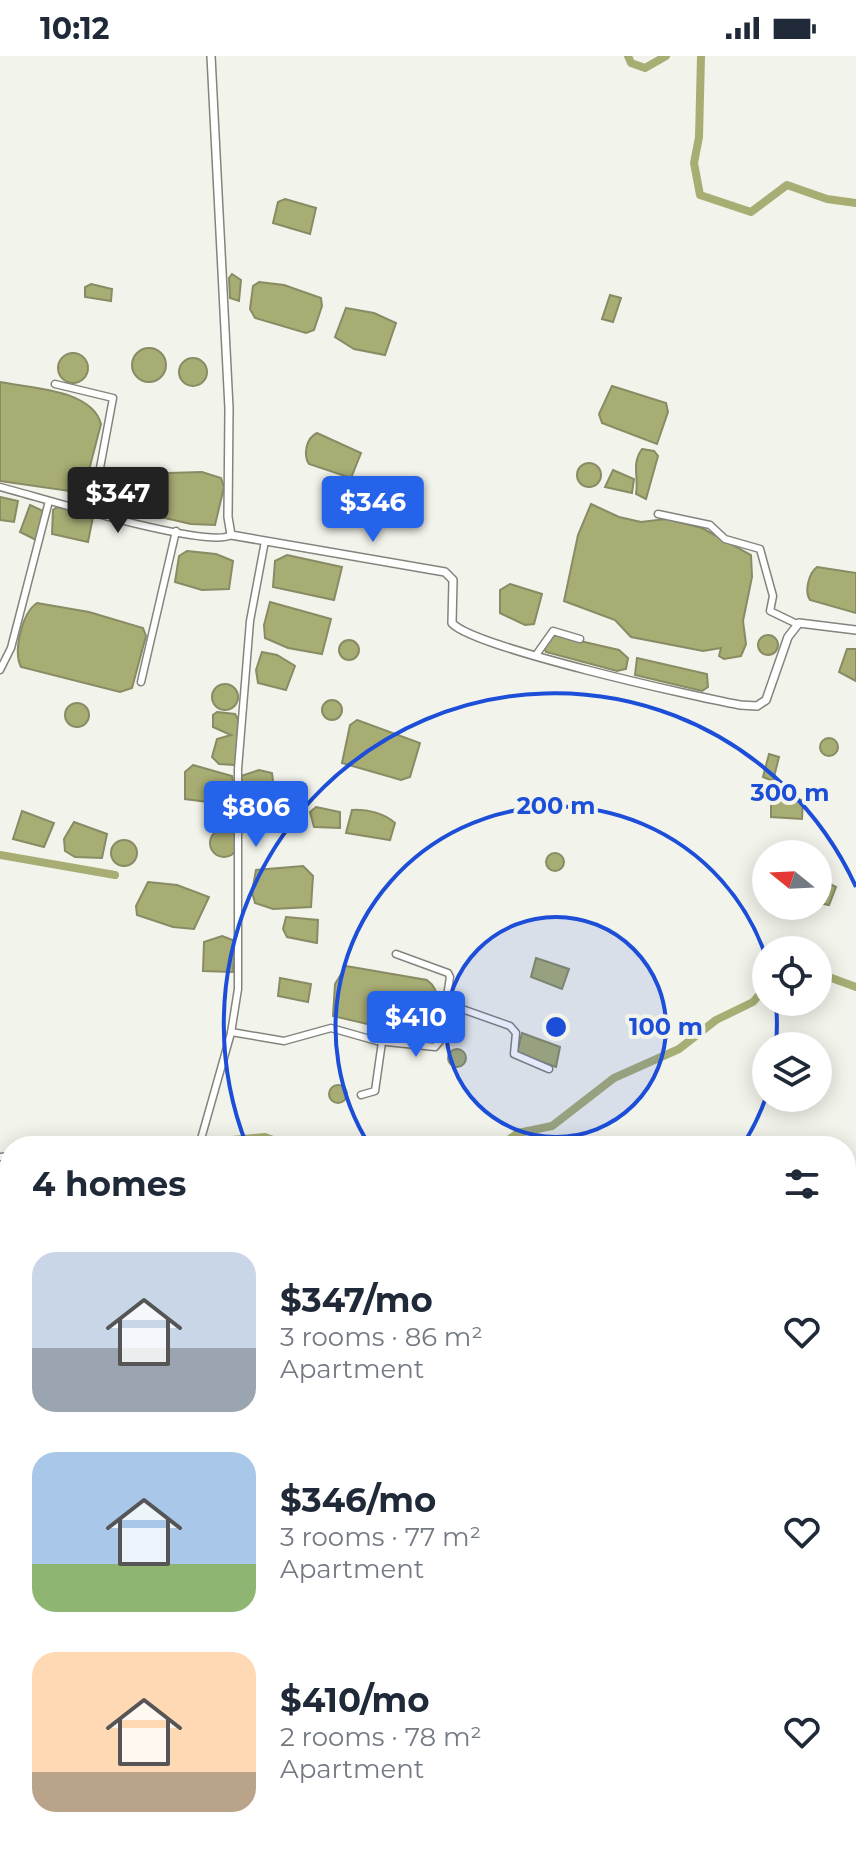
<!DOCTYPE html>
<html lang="en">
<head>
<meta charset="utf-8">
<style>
	body { margin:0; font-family:Montserrat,sans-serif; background:#f2f2f3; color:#1f2937; height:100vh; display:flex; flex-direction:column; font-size:30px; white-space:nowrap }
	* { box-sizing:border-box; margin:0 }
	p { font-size:26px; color:#747a83 }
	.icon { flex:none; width:44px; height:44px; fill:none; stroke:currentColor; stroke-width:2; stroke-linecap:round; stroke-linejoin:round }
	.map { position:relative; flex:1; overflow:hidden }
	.panel { position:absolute; left:0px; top:1080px; width:856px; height:714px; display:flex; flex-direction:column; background:#fff; border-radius:32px 32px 0 0; box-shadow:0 4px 20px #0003 }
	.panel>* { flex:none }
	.needle { width:52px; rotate:288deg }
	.controls { position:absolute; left:752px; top:784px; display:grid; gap:16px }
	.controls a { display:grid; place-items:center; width:80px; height:80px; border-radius:50%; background:#fff; box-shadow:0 4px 20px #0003; font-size:40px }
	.price { position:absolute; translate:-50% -68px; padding:0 18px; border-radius:8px; background:#2563eb; color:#fff; font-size:26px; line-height:52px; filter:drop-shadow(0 2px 4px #0008) }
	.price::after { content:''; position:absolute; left:50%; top:48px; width:24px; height:18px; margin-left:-12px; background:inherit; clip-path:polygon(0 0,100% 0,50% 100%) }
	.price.active { background:#222; color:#fff }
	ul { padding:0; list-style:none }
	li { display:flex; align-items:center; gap:24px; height:200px; padding:0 32px }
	li span { display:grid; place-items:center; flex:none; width:224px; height:160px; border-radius:24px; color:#555 }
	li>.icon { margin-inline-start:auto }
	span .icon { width:96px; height:96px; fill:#fffc; stroke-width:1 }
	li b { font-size:34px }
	h2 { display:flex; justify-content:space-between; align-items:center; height:96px; padding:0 32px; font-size:34px }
	.status { display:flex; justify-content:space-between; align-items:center; height:56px; padding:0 40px; background:#fff; direction:ltr }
	.status svg { height:22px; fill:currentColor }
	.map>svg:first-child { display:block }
	.water { fill:#a8ad74; stroke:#888b63; stroke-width:2 }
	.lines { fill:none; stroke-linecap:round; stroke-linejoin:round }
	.canal { stroke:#a8ad74; stroke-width:8 }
	.minor-casing { stroke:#83847d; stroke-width:9 }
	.tertiary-casing { stroke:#83847d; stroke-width:10 }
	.secondary-casing { stroke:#83847d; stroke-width:11 }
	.minor { stroke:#fff; stroke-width:6 }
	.tertiary { stroke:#fff; stroke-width:7 }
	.secondary { stroke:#fff; stroke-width:8 }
	.ring { fill:none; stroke:#1d4ed8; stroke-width:4 }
	.centre { fill:#1d4ed8; stroke:#f2f4eb; stroke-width:4 }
	.ring-label { font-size:24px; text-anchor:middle; font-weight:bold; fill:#1d4ed8; stroke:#f2f4eb; stroke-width:8; stroke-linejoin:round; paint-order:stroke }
</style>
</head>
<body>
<div class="status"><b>10:12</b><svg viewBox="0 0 49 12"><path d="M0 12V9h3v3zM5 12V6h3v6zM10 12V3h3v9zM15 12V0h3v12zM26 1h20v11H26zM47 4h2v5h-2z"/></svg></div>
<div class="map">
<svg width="856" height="1793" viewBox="0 0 856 1793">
	<rect width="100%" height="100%" fill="#f2f4eb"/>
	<g class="water">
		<path d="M 285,143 L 316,152 L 310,178 L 273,167 L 278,146 Z"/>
		<path d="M 232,218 L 241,224 L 239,245 L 230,242 L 229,222 Z"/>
		<path d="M 259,226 L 284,229 L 321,242 L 322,250 L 314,274 L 306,277 L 255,262 L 250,253 L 253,230 Z"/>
		<path d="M 91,228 L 112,233 L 111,245 L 85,241 L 85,231 Z"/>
		<path d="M 610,239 L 621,242 L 613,266 L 602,263 Z"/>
		<path d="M 346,252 L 374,257 L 396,267 L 385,299 L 354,293 L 335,281 Z"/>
		<circle cx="149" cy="309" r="17"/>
		<circle cx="73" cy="312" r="15"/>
		<circle cx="193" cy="316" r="14"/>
		<path d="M 0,326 C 29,332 92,333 101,368 L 83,437 L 0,425 Z"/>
		<path d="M 612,330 L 666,347 L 668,356 L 657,388 L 602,367 L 599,358 Z"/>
		<path d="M 317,377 L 361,397 L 351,422 L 309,408 C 303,399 306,382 317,377 Z"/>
		<path d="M 642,393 L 654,395 L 658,400 L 646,443 L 636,438 C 639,421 631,408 642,393 Z"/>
		<circle cx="589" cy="419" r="12"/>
		<path d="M 138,413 L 167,417 L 202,416 L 221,422 L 224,431 L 215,469 L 191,468 L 129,454 L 126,445 Z"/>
		<path d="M 613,414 L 634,423 L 632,437 L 605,431 Z"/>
		<path d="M 0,441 L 18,445 L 14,466 L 0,464 Z"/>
		<path d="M 591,448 L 619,461 L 641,466 L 666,463 L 702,472 L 751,499 L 752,521 L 743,565 L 746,588 L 741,600 L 724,603 L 719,600 L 721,592 L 703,595 L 631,581 L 615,564 L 564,545 L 578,479 Z"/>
		<path d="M 30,449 L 43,455 L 36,484 L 20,476 Z"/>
		<path d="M 57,451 L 93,461 L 88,486 L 52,478 L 53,454 Z"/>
		<path d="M 187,495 L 216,498 L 233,505 L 229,533 L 202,534 L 175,526 L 179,500 Z"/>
		<path d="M 287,499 L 342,511 L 334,544 L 273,531 L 275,505 Z"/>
		<path d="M 817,511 L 856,517 L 856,557 L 810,544 C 804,535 809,517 817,511 Z"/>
		<path d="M 510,528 L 542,538 L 534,568 L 525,569 L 500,557 L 500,534 Z"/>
		<path d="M 270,546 L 331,563 L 322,598 L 288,592 L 265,582 L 264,569 Z"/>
		<path d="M 37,547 L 89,556 L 143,572 L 146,580 L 132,632 L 120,636 L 21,611 C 13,595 22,557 37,547 Z"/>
		<circle cx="768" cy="589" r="10"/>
		<path d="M 554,579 L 619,594 L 628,602 L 626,613 L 617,615 L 546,596 L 544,592 Z"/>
		<circle cx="349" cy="594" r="10"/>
		<path d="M 847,593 L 856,593 L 856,625 L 839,616 Z"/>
		<path d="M 262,596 L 277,599 L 295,610 L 286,634 L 258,627 L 256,614 Z"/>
		<path d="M 637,602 L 707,618 L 708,631 L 702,635 L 635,619 Z"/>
		<circle cx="225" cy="641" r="13"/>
		<circle cx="332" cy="654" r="10"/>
		<circle cx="77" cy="659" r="12"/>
		<path d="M 217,656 L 235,658 L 238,663 L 237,707 L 234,709 L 219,708 L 212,701 L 217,683 L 231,679 L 213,671 L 213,659 Z"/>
		<path d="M 357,664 L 420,687 L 410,721 L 401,724 L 342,707 L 350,669 Z"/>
		<circle cx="829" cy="691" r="9"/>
		<path d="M 769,698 L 779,701 L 773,725 L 763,721 Z"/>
		<path d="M 193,709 L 232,720 L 236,739 L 231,749 L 185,743 L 185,716 Z"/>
		<path d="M 259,714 L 272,717 L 274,733 L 263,743 L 243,743 L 241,720 Z"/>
		<path d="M 775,740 L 803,744 L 802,763 L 771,761 L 771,744 Z"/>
		<path d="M 316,751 L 340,756 L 340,772 L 314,771 L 310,756 Z"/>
		<path d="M 352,754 C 367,753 384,757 395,767 L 390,784 L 346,777 Z"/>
		<path d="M 22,755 L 54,767 L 44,791 L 13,783 Z"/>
		<path d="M 74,766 L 107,778 L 102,802 L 75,801 L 65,795 L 64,783 Z"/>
		<circle cx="224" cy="787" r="14"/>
		<circle cx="124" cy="797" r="13"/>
		<circle cx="555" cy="806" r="9"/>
		<path d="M 303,810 L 313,820 L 311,851 L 273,853 L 255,847 L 252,836 L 256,814 Z"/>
		<path d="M 818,822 L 836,831 L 829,849 L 818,847 Z"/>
		<path d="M 148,826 L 177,829 L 209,841 L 194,873 L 173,871 L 137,859 L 136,850 Z"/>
		<path d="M 286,861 L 318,864 L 317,887 L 287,881 L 283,873 Z"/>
		<path d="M 222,880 L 235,885 L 233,916 L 203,915 L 204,886 Z"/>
		<path d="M 536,902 L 569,913 L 562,933 L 531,921 Z"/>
		<path d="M 346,910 L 427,924 C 444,936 437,959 431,976 L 393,974 L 333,960 L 335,928 Z"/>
		<path d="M 280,922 L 311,928 L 308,946 L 278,940 Z"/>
		<path d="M 522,977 L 560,991 L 556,1011 L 517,997 Z"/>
		<circle cx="457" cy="1002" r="9"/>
		<circle cx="338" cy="1038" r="9"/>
		<path d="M 0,1297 L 10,1298 L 10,1328 L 0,1323 Z"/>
		<path d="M 0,1332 L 10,1335 L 10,1369 L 0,1372 Z"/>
		<path d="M 0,1403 L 10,1405 L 10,1462 L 0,1459 Z"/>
		<path d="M 846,1744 L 856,1747 L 856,1783 L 846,1781 Z"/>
		<path d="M 0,1751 L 10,1757 L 10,1784 L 101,1784 L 104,1793 L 0,1793 Z"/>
		<path d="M 585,1784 L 632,1784 L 628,1793 L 607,1793 Z"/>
	</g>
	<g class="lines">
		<g class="canal">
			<path d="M 628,0 L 631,7 L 645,12 L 666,0"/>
			<path d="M 701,0 L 699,81 L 694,107 L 700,139 L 751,156 L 787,129 L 827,143 L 856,147"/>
			<path d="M 0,799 L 115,819"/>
			<path d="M 818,917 L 856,931"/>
			<path d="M 226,1090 L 232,1084 L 265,1081 L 289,1090"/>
			<path d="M 500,1090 L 518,1077 L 552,1070 L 614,1022 L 679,993 L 716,964 L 753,946 L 766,931"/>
			<path d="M 0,1115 L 10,1112"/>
			<path d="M 411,1793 L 413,1784"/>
		</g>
		<defs>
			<g id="minor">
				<path d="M 55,328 L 113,342 L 92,455"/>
				<path d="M 0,431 C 36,440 208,494 231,479"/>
				<path d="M 658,458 L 710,469 L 725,483 L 760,493 L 773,540 L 770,555 L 797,568"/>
				<path d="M 536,599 L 553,575 L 580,583"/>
				<path d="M 0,614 L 11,592 L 49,445"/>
				<path d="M 141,626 L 176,475"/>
				<path d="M 448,948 L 510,970 L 516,977 L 514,998 L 549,1013"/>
				<path d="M 231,976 L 284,985 L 331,972 L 377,985 L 435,991 L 440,985 L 450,921 L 448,917 L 396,898"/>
				<path d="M 361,1039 L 375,1035 L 382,986"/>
				<path d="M 199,1090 L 231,977 L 238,933 L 238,713 L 250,565 L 265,485"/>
				<path d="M 679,1090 L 680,1085"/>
				<path d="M 0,1101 L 10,1100"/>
				<path d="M 846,1244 L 856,1245"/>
				<path d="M 0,1379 L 10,1382"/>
				<path d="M 843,1784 L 856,1788"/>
				<path d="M 139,1793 L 142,1784"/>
				<path d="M 634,1793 L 636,1784"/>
			</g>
			<path id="tertiary" d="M 211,0 L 229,352 L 228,461 L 231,479 L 445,516 L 453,524 L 452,567 C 472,591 696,641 740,649 L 757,650 L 766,644 L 788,581 L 799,567 L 856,574"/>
			<g id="secondary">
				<path d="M 0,1724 L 10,1725"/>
				<path d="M 846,1733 L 856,1735"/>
			</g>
		</defs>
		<use href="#minor" class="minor-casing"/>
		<use href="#tertiary" class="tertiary-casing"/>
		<use href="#secondary" class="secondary-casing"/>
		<use href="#minor" class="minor"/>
		<use href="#tertiary" class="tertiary"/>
		<use href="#secondary" class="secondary"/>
	</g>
	<circle cx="556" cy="971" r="110" fill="#1d4ed8" fill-opacity=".12"/>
	<g class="ring">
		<circle cx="556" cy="971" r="110"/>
		<path d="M766 1041A221 221 0 0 1 742 1090M370 1090A221 221 0 1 1 766 901M776 948A221 221 0 0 1 776 988"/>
		<path d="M856 1111A331 331 0 0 1 847 1129M247 1090A331 331 0 0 1 856 831"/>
	</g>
	<circle cx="556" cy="971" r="12" class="centre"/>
	<g class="ring-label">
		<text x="790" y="745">300 m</text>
		<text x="556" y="758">200 m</text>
		<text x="666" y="979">100 m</text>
	</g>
</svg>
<div class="controls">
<a><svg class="needle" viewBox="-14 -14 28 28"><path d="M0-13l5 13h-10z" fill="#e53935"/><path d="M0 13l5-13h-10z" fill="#747a83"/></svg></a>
<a><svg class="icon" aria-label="locate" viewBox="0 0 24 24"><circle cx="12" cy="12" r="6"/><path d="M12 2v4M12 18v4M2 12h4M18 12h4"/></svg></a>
<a><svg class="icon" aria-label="layers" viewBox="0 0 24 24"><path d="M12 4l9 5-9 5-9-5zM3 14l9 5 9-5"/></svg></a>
</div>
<b class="price active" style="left:118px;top:479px">$347</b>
<b class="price" style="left:373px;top:488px">$346</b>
<b class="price" style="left:256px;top:793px">$806</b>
<b class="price" style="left:416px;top:1003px">$410</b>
<section class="panel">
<h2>4 homes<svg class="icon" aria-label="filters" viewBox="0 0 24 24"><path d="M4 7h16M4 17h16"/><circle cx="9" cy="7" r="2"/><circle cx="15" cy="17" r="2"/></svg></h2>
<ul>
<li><span style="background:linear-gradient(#c9d6e8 60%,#9aa5b1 0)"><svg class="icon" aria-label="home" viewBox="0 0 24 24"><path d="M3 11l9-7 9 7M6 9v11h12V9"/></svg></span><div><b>$347/mo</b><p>3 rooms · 86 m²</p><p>Apartment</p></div><svg class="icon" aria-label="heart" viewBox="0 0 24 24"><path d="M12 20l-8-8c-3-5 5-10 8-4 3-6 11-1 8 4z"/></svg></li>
<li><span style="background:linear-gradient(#a9c7e8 70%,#8fb573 0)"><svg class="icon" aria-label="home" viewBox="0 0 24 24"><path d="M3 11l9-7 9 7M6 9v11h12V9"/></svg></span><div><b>$346/mo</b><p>3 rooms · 77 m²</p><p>Apartment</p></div><svg class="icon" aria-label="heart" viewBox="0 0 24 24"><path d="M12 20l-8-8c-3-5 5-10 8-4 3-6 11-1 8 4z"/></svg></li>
<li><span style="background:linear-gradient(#ffd9b3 75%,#b9a48a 0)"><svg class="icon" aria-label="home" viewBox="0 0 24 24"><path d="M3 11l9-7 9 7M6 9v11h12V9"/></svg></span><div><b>$410/mo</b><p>2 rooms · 78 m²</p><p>Apartment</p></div><svg class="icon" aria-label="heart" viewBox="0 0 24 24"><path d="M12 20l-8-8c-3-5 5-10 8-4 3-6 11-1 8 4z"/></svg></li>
</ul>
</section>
</div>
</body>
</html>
